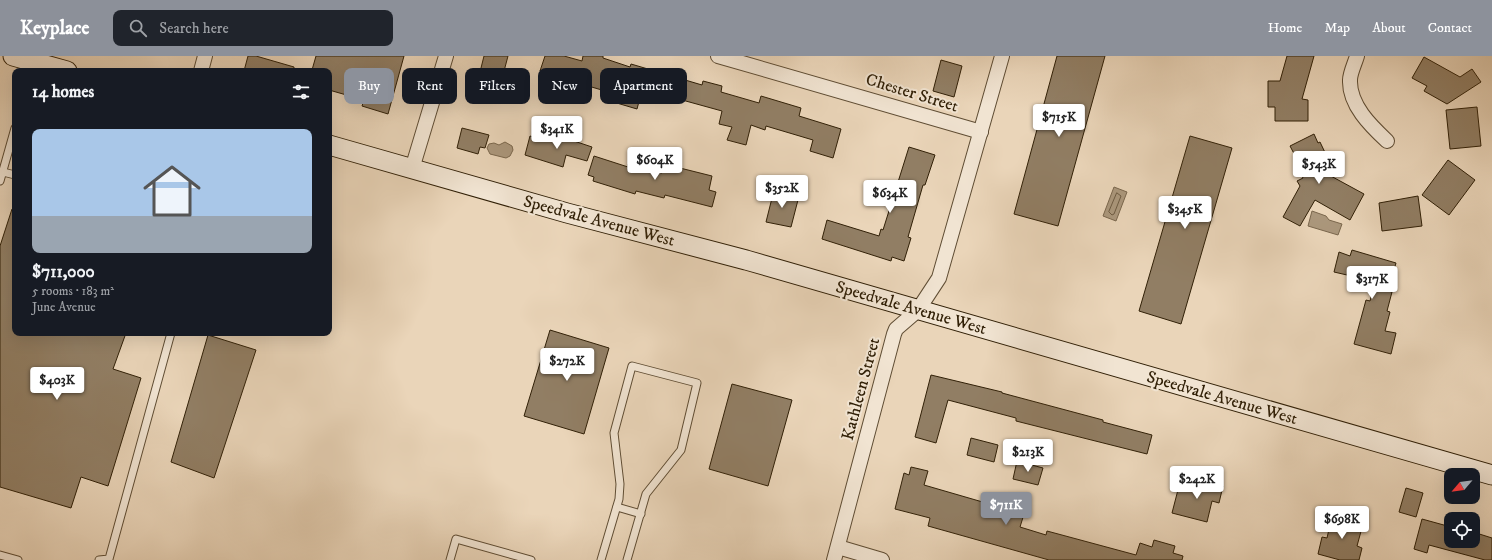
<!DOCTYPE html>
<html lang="en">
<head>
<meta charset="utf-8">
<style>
	body { margin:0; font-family:"IM FELL DW Pica",serif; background:#20242c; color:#f1f3f6; height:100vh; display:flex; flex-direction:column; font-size:15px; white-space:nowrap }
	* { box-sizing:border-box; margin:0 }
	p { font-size:13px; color:#9ea1a6 }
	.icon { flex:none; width:22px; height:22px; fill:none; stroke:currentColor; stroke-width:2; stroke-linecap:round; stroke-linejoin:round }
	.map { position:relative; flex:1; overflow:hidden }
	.details { position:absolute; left:12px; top:12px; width:320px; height:268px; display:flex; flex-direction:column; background:#171b24; border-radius:8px; box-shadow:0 4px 16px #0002 }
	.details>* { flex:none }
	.top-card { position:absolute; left:344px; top:12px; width:380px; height:36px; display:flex; gap:8px }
	.needle { width:26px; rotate:241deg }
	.fabs { position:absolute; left:1444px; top:412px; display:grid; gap:8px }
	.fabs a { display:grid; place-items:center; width:36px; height:36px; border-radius:8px; background:#171b24; box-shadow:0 4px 16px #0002; font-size:20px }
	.price { position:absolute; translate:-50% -34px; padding:0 9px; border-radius:4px; background:#fff; color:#222; font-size:13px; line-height:26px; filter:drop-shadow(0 1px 2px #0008) }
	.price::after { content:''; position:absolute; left:50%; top:24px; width:12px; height:9px; margin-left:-6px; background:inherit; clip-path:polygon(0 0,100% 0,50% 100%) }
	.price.active { background:#8c9099; color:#fff }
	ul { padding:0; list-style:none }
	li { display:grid; align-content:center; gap:8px; height:212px; padding:0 20px }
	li+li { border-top:1px solid #363941 }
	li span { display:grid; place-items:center; height:124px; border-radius:8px; color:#555 }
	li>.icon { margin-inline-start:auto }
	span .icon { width:72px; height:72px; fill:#fffc; stroke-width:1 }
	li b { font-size:17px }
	h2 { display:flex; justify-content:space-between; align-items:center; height:48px; padding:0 20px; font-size:17px }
	.chip { padding:0 14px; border-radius:8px; background:#171b24; box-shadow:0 4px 16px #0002; font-size:14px; line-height:36px }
	.chip.active { background:#8c9099; color:#fff }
	header { display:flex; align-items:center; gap:24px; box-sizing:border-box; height:56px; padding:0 20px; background:#8c9099; color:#fff }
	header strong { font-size:19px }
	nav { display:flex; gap:22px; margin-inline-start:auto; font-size:14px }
	.search { width:280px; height:36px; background:#20242c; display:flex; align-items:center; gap:10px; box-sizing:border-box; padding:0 14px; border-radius:8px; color:#9ea1a6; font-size:15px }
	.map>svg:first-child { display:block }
	.water { fill:#ab977c; stroke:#7a674d }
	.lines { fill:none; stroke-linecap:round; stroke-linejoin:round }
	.shore { stroke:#6e5c42; stroke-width:1 }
	.building { fill:#917e64; stroke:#312007 }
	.service-casing { stroke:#5f4d34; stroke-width:9 }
	.minor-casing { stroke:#5f4d34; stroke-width:16 }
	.secondary-casing { stroke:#312007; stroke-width:21 }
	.service { stroke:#f1e4d2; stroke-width:7 }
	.minor { stroke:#f1e4d2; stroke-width:14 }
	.secondary { stroke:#f1e4d2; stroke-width:19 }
	.labels { text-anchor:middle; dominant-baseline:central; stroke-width:4; stroke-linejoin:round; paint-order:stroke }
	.street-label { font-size:17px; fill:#312007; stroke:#f1e4d2 }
</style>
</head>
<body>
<header>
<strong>Keyplace</strong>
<div class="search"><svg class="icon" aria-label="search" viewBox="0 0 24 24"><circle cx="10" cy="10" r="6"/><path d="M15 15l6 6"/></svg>Search here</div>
<nav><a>Home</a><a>Map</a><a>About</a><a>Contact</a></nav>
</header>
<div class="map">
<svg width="1492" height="504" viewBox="0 0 1492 504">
	<rect width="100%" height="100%" fill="#ead5b9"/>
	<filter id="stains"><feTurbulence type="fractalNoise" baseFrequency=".005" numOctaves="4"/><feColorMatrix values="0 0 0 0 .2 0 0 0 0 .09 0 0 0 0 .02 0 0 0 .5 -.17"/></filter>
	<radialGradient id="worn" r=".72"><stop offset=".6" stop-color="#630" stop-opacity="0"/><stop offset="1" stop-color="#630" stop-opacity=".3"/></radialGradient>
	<g class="water">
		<path d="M 505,86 L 512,90 L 513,94 L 510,100 L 506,102 L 490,98 L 487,92 L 489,88 L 494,87 L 499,89 Z"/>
		<path d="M 1114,131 L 1127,136 L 1116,165 L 1103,160 Z"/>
		<path d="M 1312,155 L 1326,160 L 1329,164 L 1342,168 L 1338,179 L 1308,170 Z"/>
	</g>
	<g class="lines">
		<path class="shore" d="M 1117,137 L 1121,140 L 1114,158 L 1112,159 L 1109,156 Z"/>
	</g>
	<g class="building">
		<path d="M 248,0 L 256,0 L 294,11 L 294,15 L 244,15 Z"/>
		<path d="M 316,0 L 404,0 L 388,58 L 362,50 L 364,44 L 329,34 L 329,15 L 312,14 Z"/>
		<path d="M 484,0 L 508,0 L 498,38 L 476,32 Z"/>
		<path d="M 545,0 L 564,0 L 582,5 L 583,0 L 603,0 L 603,2 L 630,11 L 631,8 L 702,29 L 703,25 L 722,30 L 721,36 L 759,47 L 761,40 L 801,52 L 799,60 L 841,73 L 833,102 L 810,95 L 813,84 L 766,70 L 765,74 L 751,69 L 746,89 L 727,84 L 732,71 L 719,68 L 722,55 L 664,39 L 663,45 L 641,38 L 637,53 L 610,45 L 612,37 L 578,27 L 574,40 L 548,32 L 551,19 L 540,15 Z"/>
		<path d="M 1057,0 L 1105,0 L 1058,170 L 1014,158 Z"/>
		<path d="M 1287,0 L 1314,0 L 1302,43 L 1308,44 L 1308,65 L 1275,65 L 1275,51 L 1268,51 L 1268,25 L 1280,25 Z"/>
		<path d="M 1424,1 L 1460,21 L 1472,13 L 1481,26 L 1447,48 L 1424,35 L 1427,30 L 1412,22 Z"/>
		<path d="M 941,4 L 962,10 L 954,41 L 933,35 Z"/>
		<path d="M 1477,51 L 1481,90 L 1450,93 L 1446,54 Z"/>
		<path d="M 462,72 L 489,79 L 485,92 L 480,91 L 478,98 L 457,92 Z"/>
		<path d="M 550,77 L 592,91 L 587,105 L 566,99 L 563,111 L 525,99 L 530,80 L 547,85 Z"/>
		<path d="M 1314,78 L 1318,87 L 1320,86 L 1330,107 L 1318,113 L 1364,138 L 1350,164 L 1315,144 L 1300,170 L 1283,161 L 1300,130 L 1297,125 L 1303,122 L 1298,112 L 1301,111 L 1290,90 Z"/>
		<path d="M 1190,80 L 1232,92 L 1181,268 L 1139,255 Z"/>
		<path d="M 909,91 L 935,99 L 925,129 L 923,129 L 908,181 L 911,182 L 904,205 L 892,201 L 891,205 L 822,183 L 827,164 L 879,180 L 881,173 L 883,174 Z"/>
		<path d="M 594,100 L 628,111 L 628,108 L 662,117 L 664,108 L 712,120 L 709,134 L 716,136 L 712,151 L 665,139 L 664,142 L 636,135 L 635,138 L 593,125 L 594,121 L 588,119 Z"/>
		<path d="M 1448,104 L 1475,124 L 1449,159 L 1422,139 Z"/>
		<path d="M 774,134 L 799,140 L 791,171 L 766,166 Z"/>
		<path d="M 1418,140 L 1422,170 L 1382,175 L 1379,147 Z"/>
		<path d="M 12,153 L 15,153 L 15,277 L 126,277 L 113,313 L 141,322 L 108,430 L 81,421 L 71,452 L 0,431 L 0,190 Z"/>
		<path d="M 1352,194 L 1396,207 L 1388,235 L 1392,236 L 1387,255 L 1390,256 L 1385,275 L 1396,277 L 1391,298 L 1354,288 L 1366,244 L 1370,245 L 1377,218 L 1349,211 L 1347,219 L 1334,216 L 1339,196 L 1350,200 Z"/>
		<path d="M 550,274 L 609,292 L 584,378 L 524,360 Z"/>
		<path d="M 208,279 L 256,294 L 214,422 L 171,406 Z"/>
		<path d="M 931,319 L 1002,336 L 1002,337 L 1103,364 L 1103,366 L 1152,379 L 1147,398 L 1016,365 L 1016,362 L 948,344 L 936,387 L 915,381 Z"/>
		<path d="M 732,328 L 792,344 L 768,430 L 709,413 Z"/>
		<path d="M 971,382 L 998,389 L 994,406 L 967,399 Z"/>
		<path d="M 1017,405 L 1043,412 L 1038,429 L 1013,423 Z"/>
		<path d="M 911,411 L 928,415 L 924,429 L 1024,458 L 1020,471 L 1046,479 L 1047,475 L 1136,499 L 1140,487 L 1152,491 L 1154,484 L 1175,490 L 1173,497 L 1183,500 L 1182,504 L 1049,504 L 928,470 L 930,462 L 895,453 L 904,417 L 909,419 Z"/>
		<path d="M 1202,425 L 1223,430 L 1219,447 L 1212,445 L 1207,466 L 1172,457 L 1180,426 L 1200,431 Z"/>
		<path d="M 1406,432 L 1423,437 L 1416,461 L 1399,456 Z"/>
		<path d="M 1332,460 L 1363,468 L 1357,490 L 1362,492 L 1359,504 L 1340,504 L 1318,498 L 1322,481 L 1327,482 Z"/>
		<path d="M 1422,463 L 1451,471 L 1451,485 L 1473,485 L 1473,476 L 1492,482 L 1492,504 L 1485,504 L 1429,489 L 1427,497 L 1414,493 Z"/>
	</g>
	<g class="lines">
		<defs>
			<g id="service">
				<path d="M 3,116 L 15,119"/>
				<path d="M 0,125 L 15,72"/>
				<path d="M 617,451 L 641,458"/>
				<path d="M 0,499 L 18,504"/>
				<path d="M 99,504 L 109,503 L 171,277"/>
				<path d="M 450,504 L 456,483 L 531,504"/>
				<path d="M 601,504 L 619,443 L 620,428 L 614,377 L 632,310 L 697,327 L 681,394 L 646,438 L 627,504"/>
			</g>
			<g id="minor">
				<path d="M 718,0 L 981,76"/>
				<path d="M 1357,0 C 1355,7 1350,17 1350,24 C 1349,49 1371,70 1387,85"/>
				<path d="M 201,15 L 205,0"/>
				<path d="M 412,113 L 446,0"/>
				<path d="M 838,491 L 882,504"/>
				<path d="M 834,504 L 894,278 L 896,273 L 918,254 L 939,222 L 1002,0"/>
			</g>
			<g id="secondary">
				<path d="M 13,0 L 67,15"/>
				<path d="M 329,89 L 567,157 L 746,204 L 1492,419"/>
			</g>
		</defs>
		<use href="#service" class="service-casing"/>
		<use href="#minor" class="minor-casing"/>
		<use href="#secondary" class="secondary-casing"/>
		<use href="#service" class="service"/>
		<use href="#minor" class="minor"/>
		<use href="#secondary" class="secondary"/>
	</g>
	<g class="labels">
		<g class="street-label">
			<text transform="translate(912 37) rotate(17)">Chester Street</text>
			<text transform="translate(599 165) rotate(15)">Speedvale Avenue West</text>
			<text transform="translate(911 252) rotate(16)">Speedvale Avenue West</text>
			<text transform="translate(861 333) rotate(-75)">Kathleen Street</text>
			<text transform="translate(1222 342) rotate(16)">Speedvale Avenue West</text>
		</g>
	</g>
	<rect width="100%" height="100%" filter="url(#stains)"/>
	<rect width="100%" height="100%" fill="url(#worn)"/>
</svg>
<div class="fabs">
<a><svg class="needle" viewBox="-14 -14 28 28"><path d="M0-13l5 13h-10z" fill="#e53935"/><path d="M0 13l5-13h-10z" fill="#9ea1a6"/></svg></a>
<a><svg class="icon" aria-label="locate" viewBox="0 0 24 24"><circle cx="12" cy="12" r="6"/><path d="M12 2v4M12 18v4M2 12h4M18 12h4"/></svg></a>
</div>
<b class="price" style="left:1059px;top:82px">$715K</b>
<b class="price" style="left:557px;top:94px">$341K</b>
<b class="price" style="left:655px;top:125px">$604K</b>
<b class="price" style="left:1319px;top:129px">$543K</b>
<b class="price" style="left:782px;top:153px">$352K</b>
<b class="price" style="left:890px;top:158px">$634K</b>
<b class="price" style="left:1185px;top:174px">$345K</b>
<b class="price" style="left:1372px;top:244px">$317K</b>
<b class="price" style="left:567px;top:326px">$272K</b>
<b class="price" style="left:57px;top:345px">$403K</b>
<b class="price" style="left:1028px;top:417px">$213K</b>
<b class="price" style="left:1197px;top:444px">$242K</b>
<b class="price active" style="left:1006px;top:470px">$711K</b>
<b class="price" style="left:1342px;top:484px">$698K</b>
<div class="top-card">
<a class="chip active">Buy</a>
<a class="chip">Rent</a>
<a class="chip">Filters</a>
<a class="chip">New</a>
<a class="chip">Apartment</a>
</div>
<section class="details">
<h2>14 homes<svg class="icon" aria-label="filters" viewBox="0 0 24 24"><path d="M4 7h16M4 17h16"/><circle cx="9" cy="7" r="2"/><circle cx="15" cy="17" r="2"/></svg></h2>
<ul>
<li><span style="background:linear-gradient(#a9c7e8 70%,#9aa5b1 0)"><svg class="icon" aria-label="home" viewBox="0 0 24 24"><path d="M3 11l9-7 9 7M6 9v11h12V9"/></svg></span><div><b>$711,000</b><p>5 rooms · 183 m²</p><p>June Avenue</p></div></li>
</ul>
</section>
</div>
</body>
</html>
